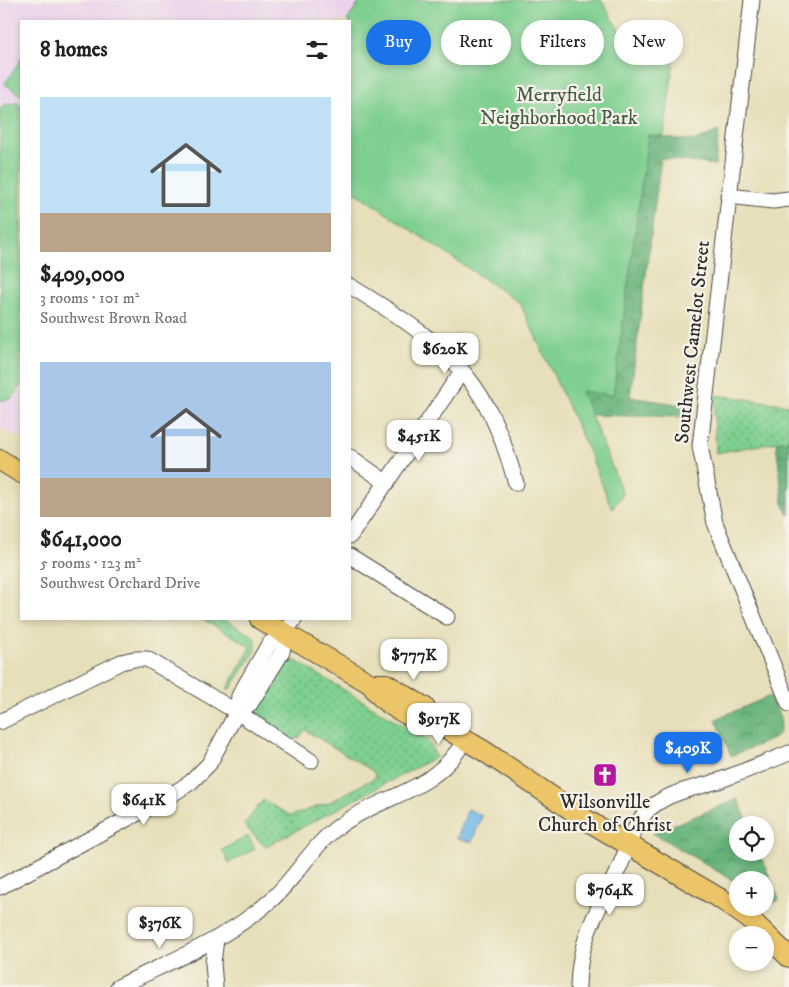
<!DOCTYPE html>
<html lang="en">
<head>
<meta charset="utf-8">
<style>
	body { margin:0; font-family:"IM FELL DW Pica",serif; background:#f2f2f2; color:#202124; height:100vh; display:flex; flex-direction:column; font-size:19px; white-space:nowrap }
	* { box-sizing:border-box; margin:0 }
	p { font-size:16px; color:#757577 }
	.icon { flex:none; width:28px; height:28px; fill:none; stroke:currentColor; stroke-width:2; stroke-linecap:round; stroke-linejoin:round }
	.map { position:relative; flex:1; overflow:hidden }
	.drawer { position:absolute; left:20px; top:20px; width:331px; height:600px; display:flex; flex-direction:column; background:#fff; border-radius:0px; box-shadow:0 2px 8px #0003 }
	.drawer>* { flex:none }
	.top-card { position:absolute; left:366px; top:20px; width:348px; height:45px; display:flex; gap:10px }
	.tools { position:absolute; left:729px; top:816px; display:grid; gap:10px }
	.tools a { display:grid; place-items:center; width:45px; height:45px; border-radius:50%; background:#fff; box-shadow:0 2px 8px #0003; font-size:25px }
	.price { position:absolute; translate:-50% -42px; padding:0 11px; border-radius:10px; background:#fff; color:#222; font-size:16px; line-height:32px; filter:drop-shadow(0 1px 2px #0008) }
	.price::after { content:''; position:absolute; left:50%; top:30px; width:15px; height:11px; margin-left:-8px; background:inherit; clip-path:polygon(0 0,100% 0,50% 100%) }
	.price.active { background:#1a73e8; color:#fff }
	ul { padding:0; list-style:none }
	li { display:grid; align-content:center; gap:10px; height:265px; padding:0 20px }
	li span { display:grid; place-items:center; height:155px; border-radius:0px; color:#555 }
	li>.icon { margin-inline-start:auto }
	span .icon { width:90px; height:90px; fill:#fffc; stroke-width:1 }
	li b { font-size:21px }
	h2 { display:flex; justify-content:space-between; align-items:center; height:60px; padding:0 20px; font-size:21px }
	.chip { padding:0 18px; border-radius:22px; background:#fff; box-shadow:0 2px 8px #0003; font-size:18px; line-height:45px }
	.chip.active { background:#1a73e8; color:#fff }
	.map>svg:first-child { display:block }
	.built { fill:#ead1ec }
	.grass { fill:url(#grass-dots); stroke:#547d5e }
	.forest { fill:url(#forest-crowns); stroke:#486e52 }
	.park { fill:#7ecf90; stroke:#547d5e }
	.water { fill:#71b7e8; stroke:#4e718a }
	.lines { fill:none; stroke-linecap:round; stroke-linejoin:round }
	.minor-casing { stroke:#474640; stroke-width:17 }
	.major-casing { stroke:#474640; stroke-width:22 }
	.minor { stroke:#fff; stroke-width:15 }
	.major { stroke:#ecc569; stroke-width:20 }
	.labels { text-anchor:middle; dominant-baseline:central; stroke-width:4.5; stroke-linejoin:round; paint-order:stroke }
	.park-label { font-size:20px; fill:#445c49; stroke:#f7f3e8 }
	.street-label { font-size:20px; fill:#2b2b2b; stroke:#f7f3e8 }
	.poi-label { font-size:20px; fill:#2b2b2b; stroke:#f7f3e8 }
</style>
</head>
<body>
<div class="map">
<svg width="789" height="987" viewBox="0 0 789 987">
	<defs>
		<pattern id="grass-dots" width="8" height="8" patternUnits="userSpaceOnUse" patternTransform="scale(1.25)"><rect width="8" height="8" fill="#7ecf90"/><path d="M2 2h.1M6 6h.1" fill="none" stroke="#67a876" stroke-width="1.8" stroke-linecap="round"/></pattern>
		<pattern id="forest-crowns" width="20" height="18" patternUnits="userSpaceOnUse" patternTransform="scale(1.25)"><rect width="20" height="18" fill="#66b27a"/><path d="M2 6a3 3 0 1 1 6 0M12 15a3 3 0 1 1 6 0" fill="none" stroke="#549164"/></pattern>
	</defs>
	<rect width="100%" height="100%" fill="#f7f3e8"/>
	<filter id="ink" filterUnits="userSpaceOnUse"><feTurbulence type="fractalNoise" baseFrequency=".02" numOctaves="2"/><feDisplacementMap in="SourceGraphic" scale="10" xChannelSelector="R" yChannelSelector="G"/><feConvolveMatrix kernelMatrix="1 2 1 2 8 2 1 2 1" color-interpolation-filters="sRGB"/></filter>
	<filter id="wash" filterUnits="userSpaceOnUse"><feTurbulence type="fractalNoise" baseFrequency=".0096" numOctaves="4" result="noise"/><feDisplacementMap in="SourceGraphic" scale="20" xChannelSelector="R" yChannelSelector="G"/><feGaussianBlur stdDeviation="1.12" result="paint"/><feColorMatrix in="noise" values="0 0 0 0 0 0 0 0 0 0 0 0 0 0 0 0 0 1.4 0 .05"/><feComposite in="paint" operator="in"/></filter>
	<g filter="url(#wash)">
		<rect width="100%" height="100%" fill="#e7dfb9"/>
		<path class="built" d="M 0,0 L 361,0 L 347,21 L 21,21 L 21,439 L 0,427 Z"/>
		<g class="grass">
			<path d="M 716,395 L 789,405 L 789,440 L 716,453 L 714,415 Z"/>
			<path d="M 203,619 L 224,619 L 252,635 L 256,641 L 256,650 L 231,688 L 227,689 L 251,647 Z"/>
			<path d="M 296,661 L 428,740 L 436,757 L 265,847 L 244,825 L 263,800 L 291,816 L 330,802 L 376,777 L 373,771 L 305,730 L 299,738 L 291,740 L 251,718 L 282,666 L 287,662 Z"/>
		</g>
		<g class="forest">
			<path d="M 719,131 L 715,165 L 661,158 L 630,397 L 683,405 L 683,417 L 590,415 L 580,390 L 613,395 L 648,135 L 695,141 Z"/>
			<path d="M 789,440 L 789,516 L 783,503 L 776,442 Z"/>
			<path d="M 770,696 C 776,710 788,726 775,738 L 731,756 L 716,719 Z"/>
			<path d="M 738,799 L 749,825 L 738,825 L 738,852 L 760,853 L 779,900 L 772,903 L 765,899 L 765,880 L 738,880 L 737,883 L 653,833 Z"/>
		</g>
		<g class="park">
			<path d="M 361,0 L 601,0 L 623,37 L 674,59 L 664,136 L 648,135 L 613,395 L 581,391 L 623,494 L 612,509 L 589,452 L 520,303 L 350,189 L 350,21 L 347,21 Z"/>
			<path d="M 21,59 L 21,95 L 5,84 Z"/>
			<path d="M 17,103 L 21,106 L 21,385 L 12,398 L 0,401 L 0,109 L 4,105 Z"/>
			<path d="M 248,836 L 255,849 L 229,863 L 222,850 Z"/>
		</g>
		<path class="water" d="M 468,809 L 482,816 L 472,842 L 457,839 Z"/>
	</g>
	<g filter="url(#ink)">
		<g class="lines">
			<defs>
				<g id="minor">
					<path d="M 752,0 L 700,446 L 715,523 L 789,704"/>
					<path d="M 728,196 L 773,201 L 789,199"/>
					<path d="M 350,286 C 394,313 444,343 474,386 C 495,415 506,449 516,483"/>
					<path d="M 350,457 L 387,483"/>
					<path d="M 350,536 L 462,371"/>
					<path d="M 350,556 L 447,617"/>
					<path d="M 237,712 L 250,704 L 282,652 L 285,633 L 294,619"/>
					<path d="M 0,722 L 121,662 L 134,659 L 147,659 L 237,712 L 311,761"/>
					<path d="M 0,887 L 168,797 L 191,782 L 209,764 L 237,712 L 239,696 L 269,644 L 285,633"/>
					<path d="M 118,987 C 170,961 226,940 270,901 C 295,879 312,846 339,826 C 385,793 433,794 465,740"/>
					<path d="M 215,987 L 213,963 L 216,939"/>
					<path d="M 578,987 C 579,938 597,912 618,870 C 629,848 633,820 654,805 C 673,791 697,788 718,781 C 742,772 765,763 789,753"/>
				</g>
				<g id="major">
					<path d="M 0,460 L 21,473"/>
					<path d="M 260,619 L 371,684 L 386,684 L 424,707 L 432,720 L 484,751 L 588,821 L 724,901 L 751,920 L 789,957"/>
					<path d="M 371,684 C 382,703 409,720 432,720"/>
				</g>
			</defs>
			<use href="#minor" class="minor-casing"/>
			<use href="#major" class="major-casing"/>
			<use href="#minor" class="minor"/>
			<use href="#major" class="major"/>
		</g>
	</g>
	<defs>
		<symbol id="church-square" viewBox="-11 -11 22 22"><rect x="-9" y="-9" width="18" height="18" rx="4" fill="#b5179e" stroke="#f7f3e8"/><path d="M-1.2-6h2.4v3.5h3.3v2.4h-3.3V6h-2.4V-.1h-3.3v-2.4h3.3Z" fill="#fff"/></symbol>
	</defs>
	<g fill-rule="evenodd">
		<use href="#church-square" x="591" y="761" width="28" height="28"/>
	</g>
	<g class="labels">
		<g class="park-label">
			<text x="559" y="95">Merryfield<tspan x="559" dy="23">Neighborhood Park</tspan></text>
		</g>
		<g class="street-label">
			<text transform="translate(693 342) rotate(-84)">Southwest Camelot Street</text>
		</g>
		<g class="poi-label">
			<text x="605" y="802">Wilsonville<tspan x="605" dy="23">Church of Christ</tspan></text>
		</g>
	</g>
</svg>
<div class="tools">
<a><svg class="icon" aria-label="locate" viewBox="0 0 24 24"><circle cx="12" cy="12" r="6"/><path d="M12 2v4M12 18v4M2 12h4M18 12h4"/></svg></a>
<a>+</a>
<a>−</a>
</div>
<b class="price" style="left:445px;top:375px">$620K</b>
<b class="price" style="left:419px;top:462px">$451K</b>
<b class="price" style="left:414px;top:681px">$777K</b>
<b class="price" style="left:439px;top:745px">$917K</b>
<b class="price active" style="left:688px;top:774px">$409K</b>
<b class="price" style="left:144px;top:826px">$641K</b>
<b class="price" style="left:610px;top:916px">$764K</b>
<b class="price" style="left:160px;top:949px">$376K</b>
<div class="top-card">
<a class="chip active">Buy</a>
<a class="chip">Rent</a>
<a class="chip">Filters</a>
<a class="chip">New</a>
</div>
<section class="drawer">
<h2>8 homes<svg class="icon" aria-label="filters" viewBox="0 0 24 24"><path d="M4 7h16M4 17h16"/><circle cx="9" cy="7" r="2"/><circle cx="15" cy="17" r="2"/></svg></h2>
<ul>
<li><span style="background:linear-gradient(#bfe0f5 75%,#b9a48a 0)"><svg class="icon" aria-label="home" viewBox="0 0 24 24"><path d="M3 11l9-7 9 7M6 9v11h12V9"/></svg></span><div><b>$409,000</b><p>3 rooms · 101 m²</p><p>Southwest Brown Road</p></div></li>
<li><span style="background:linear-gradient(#a9c7e8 75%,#b9a48a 0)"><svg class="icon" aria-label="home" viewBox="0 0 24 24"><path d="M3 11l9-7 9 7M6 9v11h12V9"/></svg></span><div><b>$641,000</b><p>5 rooms · 123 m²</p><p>Southwest Orchard Drive</p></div></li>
</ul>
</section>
</div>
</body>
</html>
